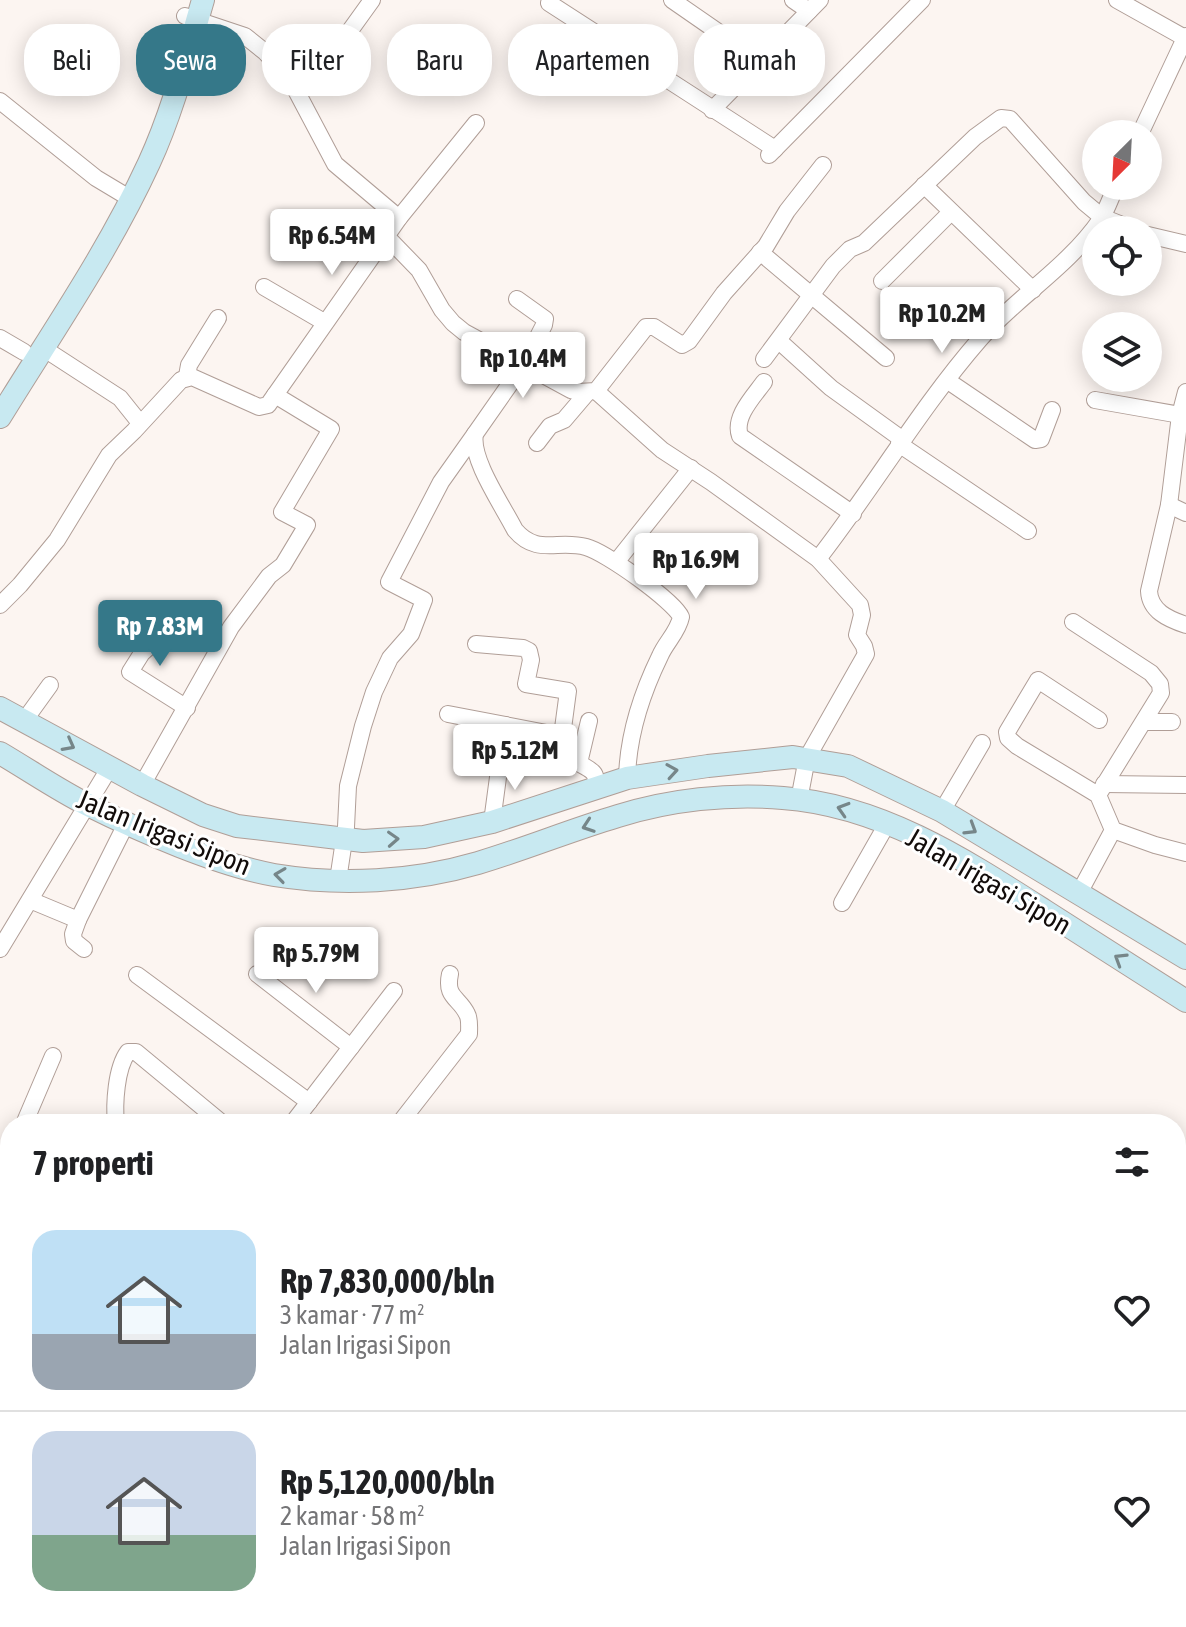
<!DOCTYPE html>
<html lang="id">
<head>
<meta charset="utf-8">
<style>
	body { margin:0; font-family:"Asap Condensed",sans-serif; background:#f6f6f6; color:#202124; height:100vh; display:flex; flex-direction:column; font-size:30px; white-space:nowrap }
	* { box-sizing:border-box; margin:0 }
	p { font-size:26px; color:#757577 }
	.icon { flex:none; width:44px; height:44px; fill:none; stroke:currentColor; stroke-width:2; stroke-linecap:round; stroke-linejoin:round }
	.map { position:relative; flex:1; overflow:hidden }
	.side { position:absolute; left:0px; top:1114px; width:1186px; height:514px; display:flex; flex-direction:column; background:#fff; border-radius:32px 32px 0 0; box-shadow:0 4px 20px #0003 }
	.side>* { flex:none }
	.hud { position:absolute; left:24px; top:24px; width:1138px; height:72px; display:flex; gap:16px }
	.needle { width:52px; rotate:204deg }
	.fabs { position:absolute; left:1082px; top:120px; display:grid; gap:16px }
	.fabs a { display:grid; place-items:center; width:80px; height:80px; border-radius:50%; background:#fff; box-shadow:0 4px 20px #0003; font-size:40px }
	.price { position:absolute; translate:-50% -68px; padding:0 18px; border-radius:8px; background:#fff; color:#222; font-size:26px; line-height:52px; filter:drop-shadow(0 2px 4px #0008) }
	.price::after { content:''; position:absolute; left:50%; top:48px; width:24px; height:18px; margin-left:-12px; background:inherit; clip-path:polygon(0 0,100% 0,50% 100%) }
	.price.current { background:#357889; color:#fff }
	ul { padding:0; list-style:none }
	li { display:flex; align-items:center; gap:24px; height:200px; padding:0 32px }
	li+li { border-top:2px solid #e0e0e0 }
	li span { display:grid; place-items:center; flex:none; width:224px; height:160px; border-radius:24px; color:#555 }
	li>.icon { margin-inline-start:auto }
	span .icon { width:96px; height:96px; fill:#fffc; stroke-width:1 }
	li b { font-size:34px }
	h2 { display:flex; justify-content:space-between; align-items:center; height:96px; padding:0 32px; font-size:34px }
	.pill { padding:0 28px; border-radius:32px; background:#fff; box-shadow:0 4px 20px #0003; font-size:28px; line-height:72px }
	.pill.current { background:#357889; color:#fff }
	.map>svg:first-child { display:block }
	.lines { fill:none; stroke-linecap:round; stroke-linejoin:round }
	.street-casing { stroke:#b09e97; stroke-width:18 }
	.secondary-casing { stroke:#b09e97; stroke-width:24 }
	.street { stroke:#fff; stroke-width:16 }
	.secondary { stroke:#c8e9f1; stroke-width:22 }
	.oneway { stroke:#768689 }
	.labels { text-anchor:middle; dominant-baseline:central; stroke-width:6; stroke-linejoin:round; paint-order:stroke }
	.street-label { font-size:28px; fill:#120c0a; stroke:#fff }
</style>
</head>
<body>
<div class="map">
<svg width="1186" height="1627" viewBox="0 0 1186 1627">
	<rect width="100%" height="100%" fill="#fcf5f1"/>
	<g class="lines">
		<defs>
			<g id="street">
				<path d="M 672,0 L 760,61"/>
				<path d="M 793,0 L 809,11"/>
				<path d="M 1117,0 L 1185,38"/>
				<path d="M 549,3 L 775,149"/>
				<path d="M 185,16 L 245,36 L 265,52 L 290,79 L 335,164 L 399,218"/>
				<path d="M 290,79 L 344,39 L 372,0"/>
				<path d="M 0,101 L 96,178 L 131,199"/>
				<path d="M 712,110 L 820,0"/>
				<path d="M 1140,134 L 1186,36"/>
				<path d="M 769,155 L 922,0"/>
				<path d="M 924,185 L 1033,290"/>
				<path d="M 1148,235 L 1186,244"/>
				<path d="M 386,236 L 419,270 L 442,310 L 453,323 L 464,332 L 571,390 L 578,392 L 596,391 L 646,327 L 654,327 L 682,345 L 689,341 L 724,293 L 766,246 L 787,211 L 823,165"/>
				<path d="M 760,252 L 886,358"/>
				<path d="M 882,281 L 951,212"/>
				<path d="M 264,287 L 324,322"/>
				<path d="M 517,299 L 545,319 L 544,325 L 524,364 L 475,434 C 470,459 503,506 515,530 C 537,556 558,539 586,547 C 605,552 674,601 681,617 C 678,632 666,642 660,656 C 642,693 628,736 627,778"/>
				<path d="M 0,338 L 24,352"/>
				<path d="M 779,341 L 831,388 L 903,440"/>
				<path d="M 43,348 L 120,398 L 140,423"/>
				<path d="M 764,359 L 833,266 L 850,249 L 864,243 L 975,137 L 1001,118 L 1010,119 L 1084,202 L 1102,217 L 1135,230"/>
				<path d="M 187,376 L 189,365 L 218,318"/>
				<path d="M 948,381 L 1035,440 L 1041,439 L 1052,410"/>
				<path d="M 764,382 C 754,396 733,417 740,436 L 853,514"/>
				<path d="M 596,391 L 662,450 L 711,482 L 818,559 L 860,605 L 862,615 L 857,635 L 864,646 L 866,654 L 807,758 L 799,800"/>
				<path d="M 1186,392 L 1180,415 L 1169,505 L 1149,591 C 1150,611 1168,619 1186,625"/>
				<path d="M 1095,400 L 1186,416"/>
				<path d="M 537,443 L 550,426 L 564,420 L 587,393"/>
				<path d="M 899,444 L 1028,531"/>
				<path d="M 1169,505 L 1186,513"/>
				<path d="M 818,559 C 874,487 920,408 980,339 C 1018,296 1068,267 1101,219 C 1107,209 1111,197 1116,186"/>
				<path d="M 617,561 L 691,468"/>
				<path d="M 0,605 L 20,585 L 57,540 L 109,455 L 134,431 L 181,380 L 192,377 L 259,407 L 268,405 L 399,218 L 476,123"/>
				<path d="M 1073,622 L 1151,673 L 1160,684 L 1161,693 L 1098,795"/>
				<path d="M 174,624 L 142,653 L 130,672 L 187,708"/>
				<path d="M 448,714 L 562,736 L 568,691 L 526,684 L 531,660 L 529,651 L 523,648 L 476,644"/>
				<path d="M 1099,720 L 1038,680 L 1007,732 L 1008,738 L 1017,746 L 1098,795 L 1113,830 L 1155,845 L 1186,853"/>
				<path d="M 24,721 L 50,685"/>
				<path d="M 589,721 L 579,763 C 591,771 598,771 595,786"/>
				<path d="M 1144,722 L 1172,722"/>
				<path d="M 1104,784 L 1186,785"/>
				<path d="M 142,785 L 231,627 L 269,576 L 283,565 L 307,525 L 282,512 L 331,429 L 275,395"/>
				<path d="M 942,811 L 982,743"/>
				<path d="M 492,822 L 505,725"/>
				<path d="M 338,880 L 346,827 L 348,786 L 363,726 L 374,692 L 390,658 L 411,634 L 424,600 L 389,582 L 441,482 L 475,434"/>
				<path d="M 1078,895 L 1113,830"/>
				<path d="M 30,900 L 78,920 L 127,822"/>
				<path d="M 842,903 L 887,824"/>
				<path d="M 78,920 L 73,934 L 74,941 L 84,949"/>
				<path d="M 0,949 L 110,767"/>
				<path d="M 257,974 L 351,1047"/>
				<path d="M 137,975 L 309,1102"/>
				<path d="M 24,1124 L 53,1056"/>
				<path d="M 116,1124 C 114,1104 116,1068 128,1052 L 136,1052 L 223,1124"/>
				<path d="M 292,1124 L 394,991"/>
				<path d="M 399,1124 L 469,1034 C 469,1028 470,1019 467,1014 C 459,997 445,998 450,974"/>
				<path d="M 0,1179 L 10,1157"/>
				<path d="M 0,1234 L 10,1239"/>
				<path d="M 0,1304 L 6,1299 L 10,1300"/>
				<path d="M 1176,1346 L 1186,1326"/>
				<path d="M 0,1415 L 10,1423"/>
				<path d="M 0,1542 L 10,1550"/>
				<path d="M 97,1618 L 109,1627"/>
				<path d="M 259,1618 L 270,1627"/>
				<path d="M 373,1618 L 384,1627"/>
				<path d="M 487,1618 L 499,1627"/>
				<path d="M 944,1618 L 949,1627"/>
				<path d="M 7,1627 L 14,1618"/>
				<path d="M 765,1627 L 778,1618"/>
				<path d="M 1168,1627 L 1186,1616"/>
			</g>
			<g id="secondary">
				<path d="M 0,417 C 51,334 108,252 149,163 C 173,111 187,55 203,0"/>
				<path d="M 0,708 L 142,785 L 203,815 L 237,826 L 363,841 L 424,837 L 492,822 L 627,778 L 708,766 L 793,757 L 848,766 L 942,811 L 1186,958"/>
				<path d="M 0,753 C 29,770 58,790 88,805 C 140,831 218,865 274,875 C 341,886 413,882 478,863 C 525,849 571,830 618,816 C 669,800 729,793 783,798 C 881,805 965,860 1045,911 C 1092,941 1139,971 1186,1001"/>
			</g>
		</defs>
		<use href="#street" class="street-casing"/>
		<use href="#secondary" class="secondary-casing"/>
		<use href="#street" class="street"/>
		<use href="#secondary" class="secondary"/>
	</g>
	<defs><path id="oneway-chevron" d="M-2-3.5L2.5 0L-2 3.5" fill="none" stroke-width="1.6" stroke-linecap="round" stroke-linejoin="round" transform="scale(2)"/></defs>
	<g class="oneway">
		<use href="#oneway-chevron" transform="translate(69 745) rotate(28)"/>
		<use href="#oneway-chevron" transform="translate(672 771) rotate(-9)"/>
		<use href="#oneway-chevron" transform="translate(843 809) rotate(-163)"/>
		<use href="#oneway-chevron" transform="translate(588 826) rotate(161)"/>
		<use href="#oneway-chevron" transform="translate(971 829) rotate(32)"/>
		<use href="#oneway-chevron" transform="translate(393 839) rotate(-3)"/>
		<use href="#oneway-chevron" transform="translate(280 875) rotate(-172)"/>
		<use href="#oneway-chevron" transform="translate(1120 959) rotate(-148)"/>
	</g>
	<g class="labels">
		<g class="street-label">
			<text transform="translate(164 832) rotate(22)">Jalan Irigasi Sipon</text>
			<text transform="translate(989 881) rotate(30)">Jalan Irigasi Sipon</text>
		</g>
	</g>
</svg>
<div class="fabs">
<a><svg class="needle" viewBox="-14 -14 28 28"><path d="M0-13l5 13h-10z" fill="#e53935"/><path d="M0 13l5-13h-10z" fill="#757577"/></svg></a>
<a><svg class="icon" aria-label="locate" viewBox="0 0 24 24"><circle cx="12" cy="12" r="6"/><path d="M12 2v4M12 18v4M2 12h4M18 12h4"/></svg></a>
<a><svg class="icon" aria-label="layers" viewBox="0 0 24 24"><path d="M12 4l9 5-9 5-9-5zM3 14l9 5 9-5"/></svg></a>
</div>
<b class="price" style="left:332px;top:277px">Rp 6.54M</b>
<b class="price" style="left:942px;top:355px">Rp 10.2M</b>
<b class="price" style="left:523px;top:400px">Rp 10.4M</b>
<b class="price" style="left:696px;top:601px">Rp 16.9M</b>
<b class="price current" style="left:160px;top:668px">Rp 7.83M</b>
<b class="price" style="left:515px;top:792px">Rp 5.12M</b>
<b class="price" style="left:316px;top:995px">Rp 5.79M</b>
<div class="hud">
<a class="pill">Beli</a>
<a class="pill current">Sewa</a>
<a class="pill">Filter</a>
<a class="pill">Baru</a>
<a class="pill">Apartemen</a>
<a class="pill">Rumah</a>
</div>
<section class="side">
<h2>7 properti<svg class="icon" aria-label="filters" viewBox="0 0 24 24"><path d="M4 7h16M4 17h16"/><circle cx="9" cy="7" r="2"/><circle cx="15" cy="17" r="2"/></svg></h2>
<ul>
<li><span style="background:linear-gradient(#bfe0f5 65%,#9aa5b1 0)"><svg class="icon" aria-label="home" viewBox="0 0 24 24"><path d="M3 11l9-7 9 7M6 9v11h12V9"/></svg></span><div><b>Rp 7,830,000/bln</b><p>3 kamar · 77 m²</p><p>Jalan Irigasi Sipon</p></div><svg class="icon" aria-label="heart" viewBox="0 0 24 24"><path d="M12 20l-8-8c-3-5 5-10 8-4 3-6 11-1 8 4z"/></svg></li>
<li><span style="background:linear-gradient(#c9d6e8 65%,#7fa58c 0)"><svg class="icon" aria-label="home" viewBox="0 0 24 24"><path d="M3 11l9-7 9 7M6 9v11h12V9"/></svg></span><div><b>Rp 5,120,000/bln</b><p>2 kamar · 58 m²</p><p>Jalan Irigasi Sipon</p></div><svg class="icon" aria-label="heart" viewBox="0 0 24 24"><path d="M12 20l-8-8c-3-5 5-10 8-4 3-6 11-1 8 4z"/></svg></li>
</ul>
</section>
</div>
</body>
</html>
